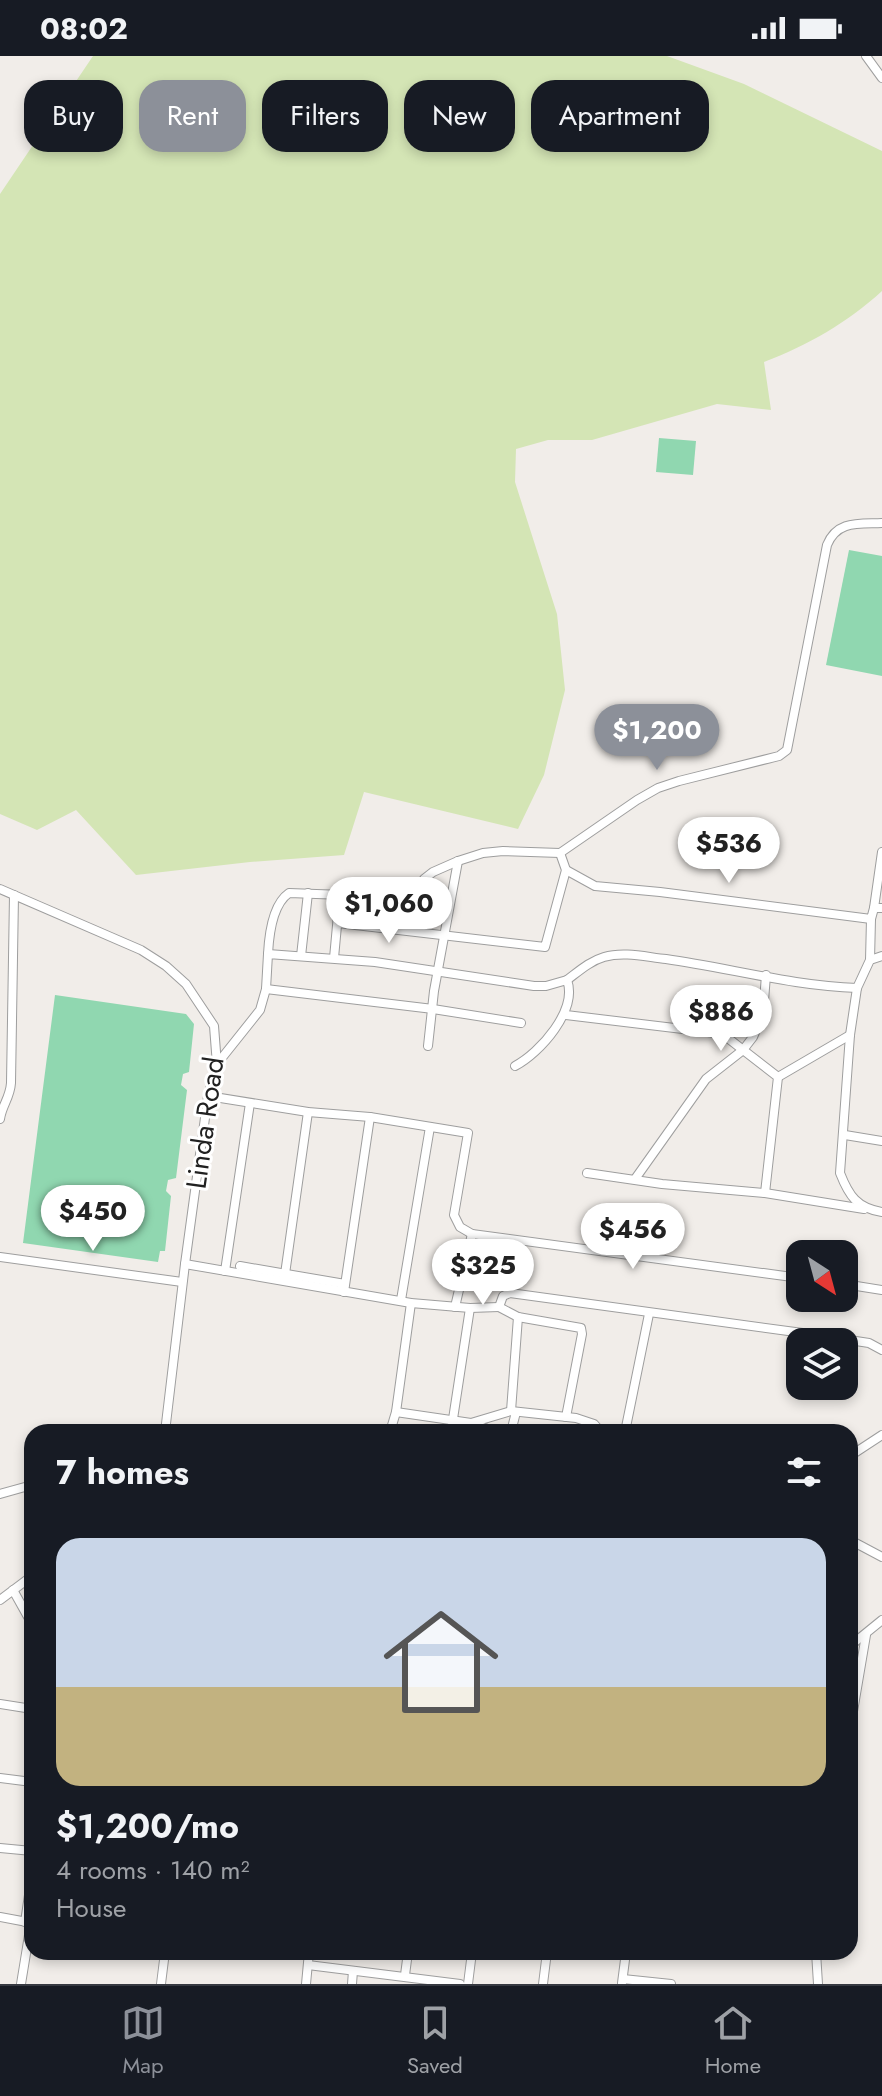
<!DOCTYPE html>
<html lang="en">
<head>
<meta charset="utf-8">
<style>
	body { margin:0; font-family:Jost,sans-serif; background:#20242c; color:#f1f3f6; height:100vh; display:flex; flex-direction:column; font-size:30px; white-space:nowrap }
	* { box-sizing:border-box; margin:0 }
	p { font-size:26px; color:#9ea1a6 }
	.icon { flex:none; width:44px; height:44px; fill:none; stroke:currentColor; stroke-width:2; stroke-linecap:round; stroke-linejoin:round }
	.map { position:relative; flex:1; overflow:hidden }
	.panel { position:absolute; left:24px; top:1368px; width:834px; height:536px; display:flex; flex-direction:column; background:#171b24; border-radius:24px; box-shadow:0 4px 12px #0003 }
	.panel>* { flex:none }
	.hud { position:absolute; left:24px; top:24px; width:834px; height:72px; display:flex; gap:16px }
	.needle { width:52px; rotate:144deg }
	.buttons { position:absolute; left:786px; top:1184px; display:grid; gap:16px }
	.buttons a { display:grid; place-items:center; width:72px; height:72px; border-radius:16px; background:#171b24; box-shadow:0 4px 12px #0003; font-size:40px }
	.price { position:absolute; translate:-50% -68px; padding:0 18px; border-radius:28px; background:#fff; color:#222; font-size:26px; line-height:52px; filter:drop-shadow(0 2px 4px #0008) }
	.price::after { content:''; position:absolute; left:50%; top:48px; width:24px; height:18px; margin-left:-12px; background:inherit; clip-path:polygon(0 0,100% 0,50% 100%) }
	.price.on { background:#8c9099; color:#fff }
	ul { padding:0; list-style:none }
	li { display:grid; align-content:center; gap:16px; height:424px; padding:0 32px }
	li+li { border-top:2px solid #363941 }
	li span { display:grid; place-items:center; height:248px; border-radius:24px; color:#555 }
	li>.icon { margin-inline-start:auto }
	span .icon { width:144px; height:144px; fill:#fffc; stroke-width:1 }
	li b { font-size:34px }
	h2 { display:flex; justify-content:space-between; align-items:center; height:96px; padding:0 32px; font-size:34px }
	.pill { padding:0 28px; border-radius:24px; background:#171b24; box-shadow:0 4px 12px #0003; font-size:28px; line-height:72px }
	.pill.on { background:#8c9099; color:#fff }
	.status { display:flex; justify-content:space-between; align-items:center; height:56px; padding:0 40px; background:#171b24; direction:ltr }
	.status svg { height:22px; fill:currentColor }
	.tab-bar { display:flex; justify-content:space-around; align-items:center; height:112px; border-top:2px solid #363941; background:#171b24; font-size:22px; color:#9ea1a6 }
	.tab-bar a { display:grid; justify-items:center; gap:4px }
	.tab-bar .on { color:#8c9099 }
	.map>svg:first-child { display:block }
	.grass { fill:#d4e5b5 }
	.pitch { fill:#90d7b0 }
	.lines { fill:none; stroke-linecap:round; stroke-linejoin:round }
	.street-casing { stroke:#9e9e9e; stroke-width:10 }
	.street { stroke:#fff; stroke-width:8 }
	.labels { text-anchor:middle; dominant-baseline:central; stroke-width:6; stroke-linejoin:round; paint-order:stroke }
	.street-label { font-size:28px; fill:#212121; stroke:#fff }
</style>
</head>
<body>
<div class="status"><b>08:02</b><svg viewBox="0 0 49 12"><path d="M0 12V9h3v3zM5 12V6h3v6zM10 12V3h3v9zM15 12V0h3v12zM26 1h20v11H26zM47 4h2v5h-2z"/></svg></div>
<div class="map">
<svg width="882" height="1928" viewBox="0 0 882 1928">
	<rect width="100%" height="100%" fill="#f1ede9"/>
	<path class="grass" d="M 93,0 L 667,0 L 744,28 L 882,95 L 882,235 C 847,267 808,289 764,306 L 771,354 L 717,348 L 592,384 L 548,384 L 516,393 L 515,426 L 557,558 L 565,634 L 544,719 L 518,773 L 364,736 L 344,799 L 250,806 L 136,819 L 76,754 L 37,774 L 0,758 L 0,138 Z"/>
	<g class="pitch">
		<path d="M 659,382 L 696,385 L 693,419 L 656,416 Z"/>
		<path d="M 849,494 L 882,500 L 882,620 L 826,609 Z"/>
		<path d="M 55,939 L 186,958 L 194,968 L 189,1016 L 183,1018 L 181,1029 L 187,1034 L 176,1122 L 168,1124 L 166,1135 L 171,1140 L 165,1195 L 160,1195 L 158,1206 L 23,1187 Z"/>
	</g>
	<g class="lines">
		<defs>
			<g id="street">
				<path d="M 866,0 L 882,22"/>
				<path d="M 566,814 L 595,830 L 660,836 L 871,863 L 874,852 L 882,852"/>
				<path d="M 0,833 L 141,894 L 166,910 L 186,928 L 214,970 L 217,1009 L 208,1040 L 185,1208 L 165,1376"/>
				<path d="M 874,852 L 882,796"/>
				<path d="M 338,867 L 545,891 L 566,814 L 560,797"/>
				<path d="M 268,898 C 269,879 273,848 289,837 L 398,841 L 412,838 L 424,823 L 433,816 L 458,805 L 483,797 L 503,795 L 560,797 L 637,744 L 658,732 L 679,725 L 779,700 L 787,694 L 827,489 C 837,464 859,468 882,467"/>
				<path d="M 301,900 L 308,837"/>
				<path d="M 882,900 L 870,904 L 857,932 L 850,979 L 840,1117 C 849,1140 857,1152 882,1156"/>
				<path d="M 334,902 L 340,837"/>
				<path d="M 870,904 L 871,863"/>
				<path d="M 567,924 C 579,915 590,905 604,901 C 624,895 646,901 666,903 C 730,912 793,930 857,932"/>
				<path d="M 266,933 L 433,953 L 521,967"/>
				<path d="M 566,959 L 716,977 L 729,983 L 778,1021 L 765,1137"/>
				<path d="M 428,990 L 434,935 L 458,805"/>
				<path d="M 217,1008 L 260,954 L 266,933 L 268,898 L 375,906 L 534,930 L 546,930 L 567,924 C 578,954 540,997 515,1010"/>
				<path d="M 778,1021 L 850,979"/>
				<path d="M 208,1040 L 308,1056 L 370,1061 L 468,1077 L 454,1159 L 460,1171 L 472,1178 L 800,1222"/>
				<path d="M 0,1063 C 2,1049 10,1042 11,1027 L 14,839"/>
				<path d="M 845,1079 L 882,1085"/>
				<path d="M 587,1117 L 662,1128 L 765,1137 L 864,1153"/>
				<path d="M 635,1123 L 706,1023 L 743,994 L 753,981 L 763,958 L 766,919"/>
				<path d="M 0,1201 L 182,1226"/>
				<path d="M 185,1208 L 411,1247 L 470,1252 L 499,1251"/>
				<path d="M 240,1210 L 345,1228"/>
				<path d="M 225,1215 L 250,1047"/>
				<path d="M 285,1218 L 308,1056"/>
				<path d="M 844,1228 L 882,1234"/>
				<path d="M 344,1236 L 370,1061"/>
				<path d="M 401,1244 L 430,1071"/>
				<path d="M 455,1251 L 472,1178"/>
				<path d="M 511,1355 L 518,1261"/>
				<path d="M 396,1356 L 471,1367 L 496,1376"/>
				<path d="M 566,1361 L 582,1278 L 581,1272 L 518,1261 L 499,1251 L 503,1240 L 510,1237 L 810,1278 L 869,1287 L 882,1294"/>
				<path d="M 471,1367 L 511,1355 L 576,1362 L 594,1368 L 601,1376"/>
				<path d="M 390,1376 L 396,1356 L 411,1247"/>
				<path d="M 451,1376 L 470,1252"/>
				<path d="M 511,1376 L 516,1356"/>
				<path d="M 625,1376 L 649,1258"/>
				<path d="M 850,1400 L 882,1379"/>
				<path d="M 0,1438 L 32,1429"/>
				<path d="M 850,1484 L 882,1501"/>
				<path d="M 13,1534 L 32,1568"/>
				<path d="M 0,1544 L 32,1520"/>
				<path d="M 850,1590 L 882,1564"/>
				<path d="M 0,1648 L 32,1653"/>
				<path d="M 850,1673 L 866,1579"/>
				<path d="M 0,1722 L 32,1726"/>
				<path d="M 0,1792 L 32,1795"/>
				<path d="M 0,1861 L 27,1866"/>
				<path d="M 25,1866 L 32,1819"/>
				<path d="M 816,1896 L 818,1928"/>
				<path d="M 308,1909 L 460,1928"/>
				<path d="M 405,1919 L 408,1896"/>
				<path d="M 623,1923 L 671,1928"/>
				<path d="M 622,1927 L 626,1896"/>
				<path d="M 21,1928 L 31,1867"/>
				<path d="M 161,1928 L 165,1896"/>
				<path d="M 306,1928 L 309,1896"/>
				<path d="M 352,1928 L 353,1915"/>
				<path d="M 468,1928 L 472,1896"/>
				<path d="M 543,1928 L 547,1896"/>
			</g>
		</defs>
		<use href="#street" class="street-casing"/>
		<use href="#street" class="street"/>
	</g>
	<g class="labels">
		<g class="street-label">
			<text transform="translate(205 1067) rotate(-82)">Linda Road</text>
		</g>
	</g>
</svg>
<div class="buttons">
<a><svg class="needle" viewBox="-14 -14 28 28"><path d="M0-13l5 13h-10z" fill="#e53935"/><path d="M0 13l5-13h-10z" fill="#9ea1a6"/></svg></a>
<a><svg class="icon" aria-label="layers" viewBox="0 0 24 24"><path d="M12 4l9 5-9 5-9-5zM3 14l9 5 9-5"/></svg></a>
</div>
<b class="price on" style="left:657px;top:716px">$1,200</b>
<b class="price" style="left:729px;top:829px">$536</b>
<b class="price" style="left:389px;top:889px">$1,060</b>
<b class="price" style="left:721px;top:997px">$886</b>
<b class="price" style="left:93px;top:1197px">$450</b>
<b class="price" style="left:633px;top:1215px">$456</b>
<b class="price" style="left:483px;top:1251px">$325</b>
<div class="hud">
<a class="pill">Buy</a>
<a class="pill on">Rent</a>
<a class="pill">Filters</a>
<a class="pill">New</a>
<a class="pill">Apartment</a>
</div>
<section class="panel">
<h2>7 homes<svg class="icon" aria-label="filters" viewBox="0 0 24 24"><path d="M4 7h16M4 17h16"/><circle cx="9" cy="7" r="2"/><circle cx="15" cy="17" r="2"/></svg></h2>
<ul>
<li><span style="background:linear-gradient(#c9d6e8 60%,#c2b280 0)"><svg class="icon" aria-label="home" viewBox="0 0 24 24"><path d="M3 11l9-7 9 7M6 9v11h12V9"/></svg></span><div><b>$1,200/mo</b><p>4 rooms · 140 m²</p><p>House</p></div></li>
</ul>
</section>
</div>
<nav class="tab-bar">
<a class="on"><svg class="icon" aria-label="map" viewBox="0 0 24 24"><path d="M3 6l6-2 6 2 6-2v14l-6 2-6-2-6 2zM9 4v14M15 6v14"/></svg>Map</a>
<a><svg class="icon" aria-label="saved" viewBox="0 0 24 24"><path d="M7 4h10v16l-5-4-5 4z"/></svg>Saved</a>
<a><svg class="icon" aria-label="home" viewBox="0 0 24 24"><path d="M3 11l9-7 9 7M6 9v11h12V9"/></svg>Home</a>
</nav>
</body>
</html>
